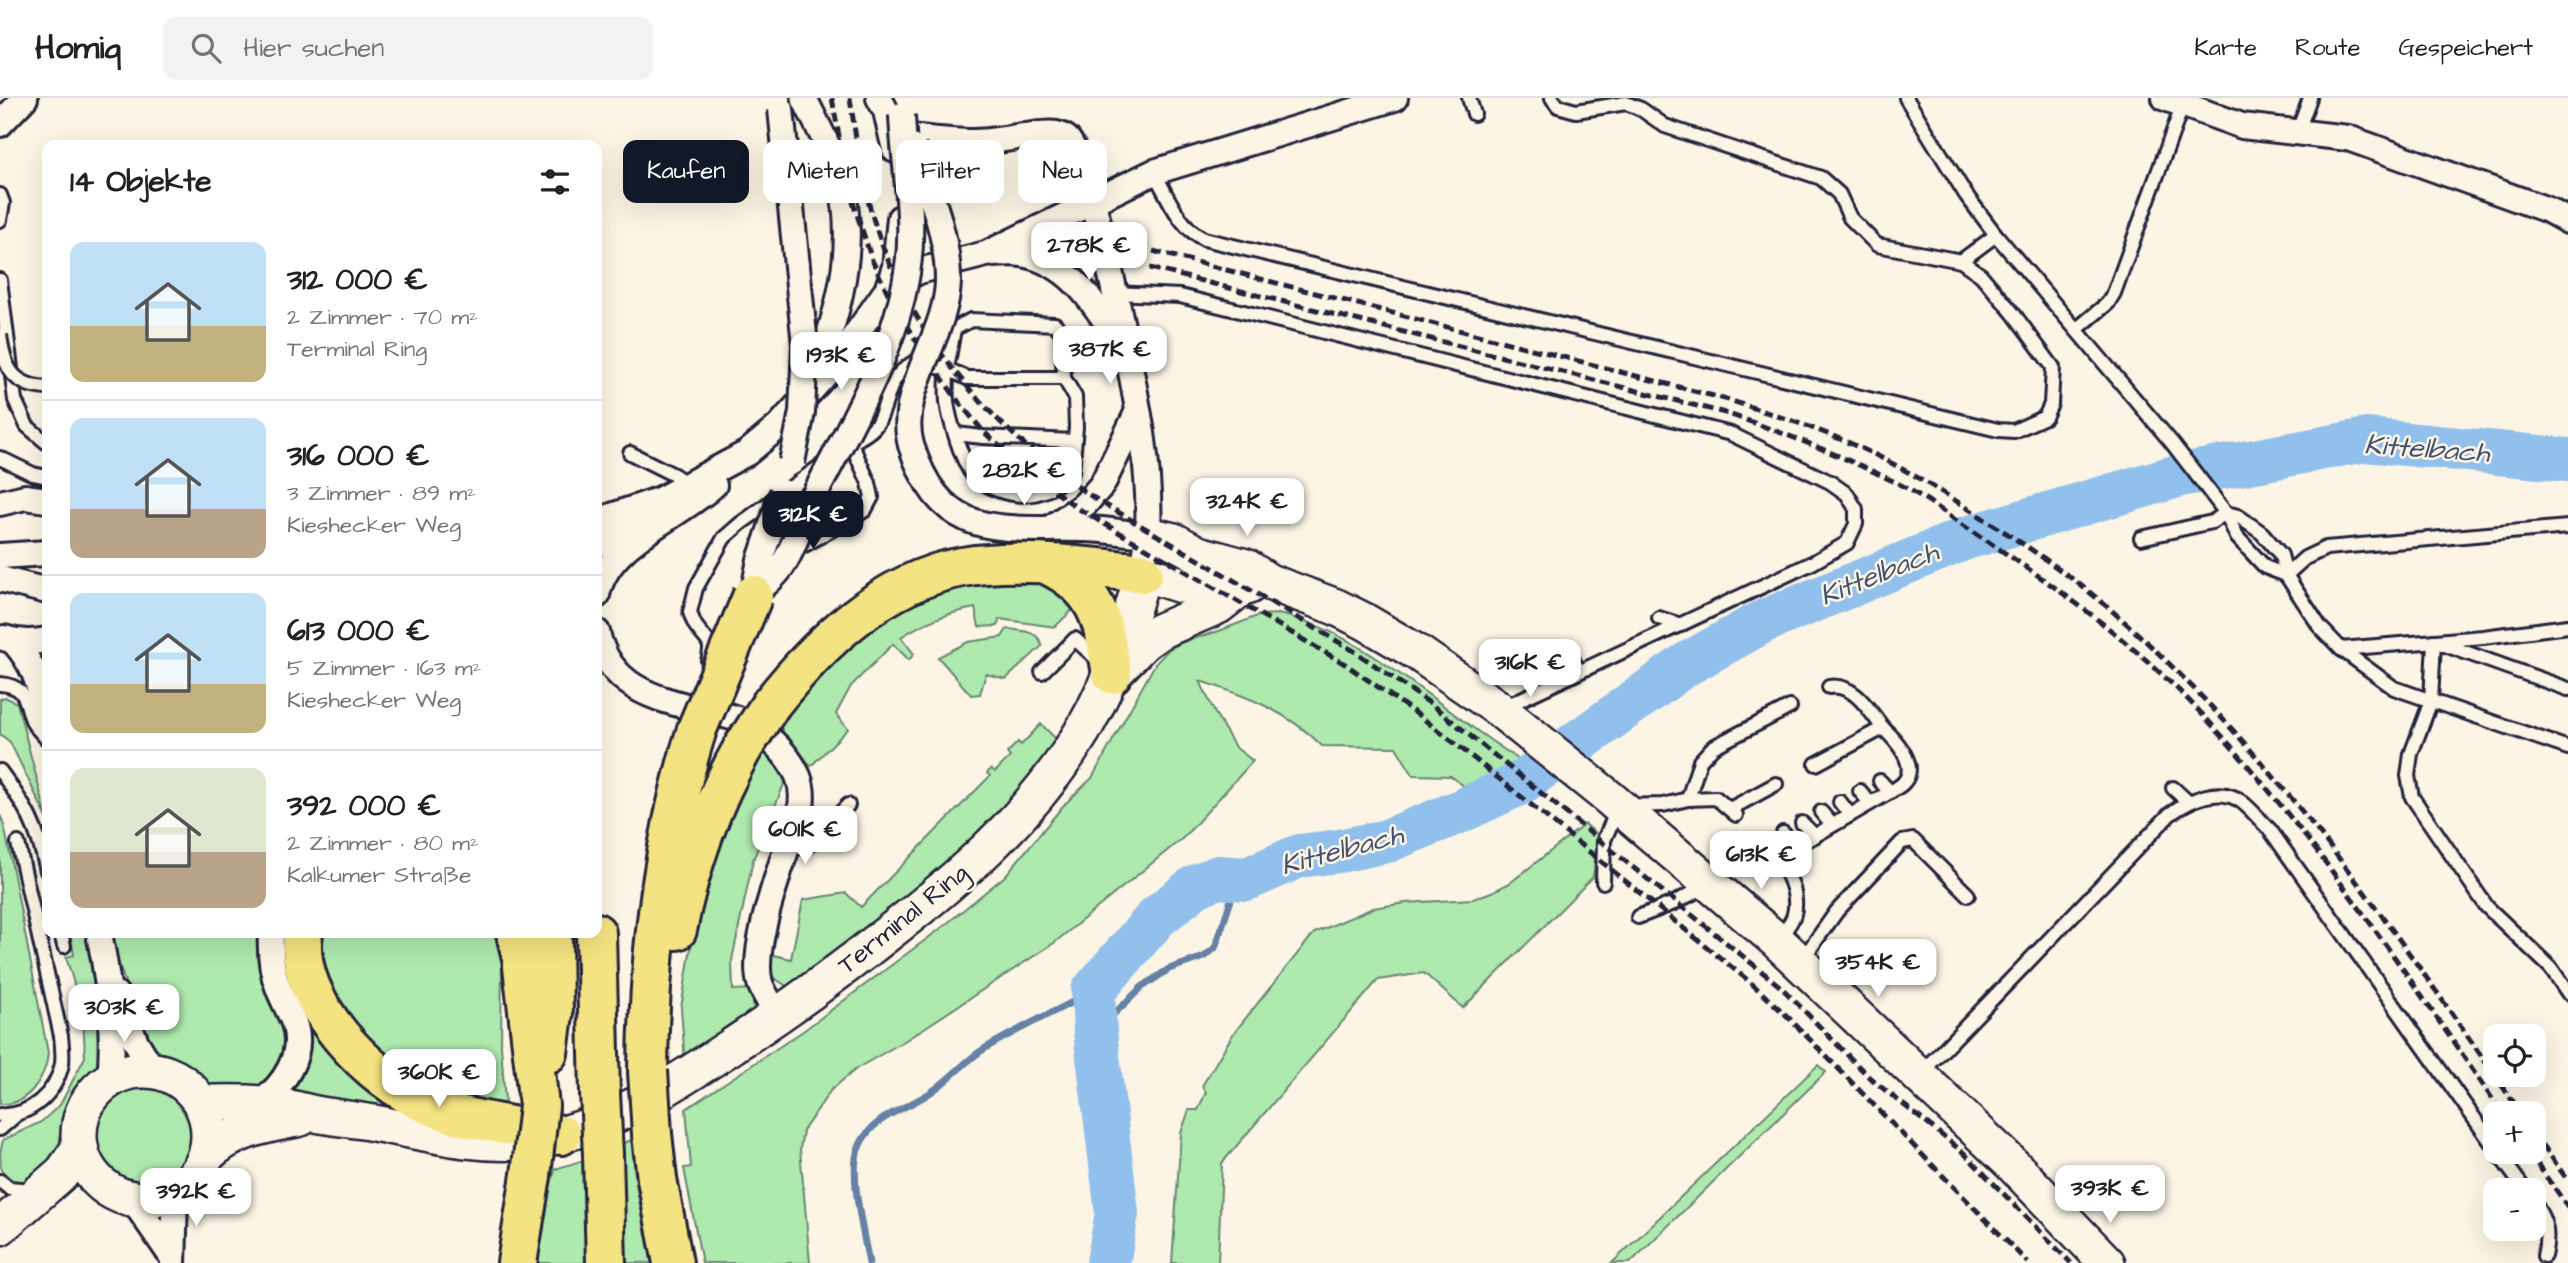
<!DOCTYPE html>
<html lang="de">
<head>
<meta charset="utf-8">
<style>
	body { margin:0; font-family:"Architects Daughter",sans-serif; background:#f2f2f2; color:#222; height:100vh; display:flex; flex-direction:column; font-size:26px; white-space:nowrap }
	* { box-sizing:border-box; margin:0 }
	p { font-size:23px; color:#767676 }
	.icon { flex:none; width:38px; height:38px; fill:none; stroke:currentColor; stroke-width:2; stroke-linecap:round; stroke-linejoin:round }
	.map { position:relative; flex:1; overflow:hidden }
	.drawer { position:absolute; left:42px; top:42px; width:560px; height:798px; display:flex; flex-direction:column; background:#fff; border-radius:14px; box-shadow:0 7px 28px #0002 }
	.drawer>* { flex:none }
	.top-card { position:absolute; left:623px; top:42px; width:665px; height:63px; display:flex; gap:14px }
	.controls { position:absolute; left:2483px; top:926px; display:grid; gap:14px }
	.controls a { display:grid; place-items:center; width:63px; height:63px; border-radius:14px; background:#fff; box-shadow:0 7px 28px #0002; font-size:35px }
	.price { position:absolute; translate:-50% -60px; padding:0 16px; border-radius:14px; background:#fff; color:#222; font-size:23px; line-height:46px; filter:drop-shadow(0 2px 4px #0008) }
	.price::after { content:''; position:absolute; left:50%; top:42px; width:21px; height:16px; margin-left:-10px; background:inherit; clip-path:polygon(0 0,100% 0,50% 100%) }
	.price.current { background:#111827; color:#fff }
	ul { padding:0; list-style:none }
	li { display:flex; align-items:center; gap:21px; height:175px; padding:0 28px }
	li+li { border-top:2px solid #e0e0e0 }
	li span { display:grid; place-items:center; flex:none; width:196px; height:140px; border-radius:14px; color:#555 }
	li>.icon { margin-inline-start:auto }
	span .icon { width:84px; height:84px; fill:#fffc; stroke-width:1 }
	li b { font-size:30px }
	h2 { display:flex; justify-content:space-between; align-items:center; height:84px; padding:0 28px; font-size:30px }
	.chip { padding:0 24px; border-radius:14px; background:#fff; box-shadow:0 7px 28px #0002; font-size:24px; line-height:63px }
	.chip.current { background:#111827; color:#fff }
	header { display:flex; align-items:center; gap:42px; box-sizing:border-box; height:98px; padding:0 35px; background:#fff; border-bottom:2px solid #e0e0e0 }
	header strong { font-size:33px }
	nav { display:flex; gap:38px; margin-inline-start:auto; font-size:24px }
	.search { width:490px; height:63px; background:#f2f2f2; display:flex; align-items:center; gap:18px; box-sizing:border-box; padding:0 24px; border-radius:14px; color:#767676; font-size:26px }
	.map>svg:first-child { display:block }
	.green { fill:#aee9ae; stroke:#688674; stroke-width:2 }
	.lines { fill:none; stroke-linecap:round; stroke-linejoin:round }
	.stream { stroke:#6581a5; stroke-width:7 }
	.river { stroke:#92c0ec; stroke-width:44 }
	.lane-casing { stroke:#22223b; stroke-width:18 }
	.street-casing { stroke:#22223b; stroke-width:30 }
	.secondary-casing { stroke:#22223b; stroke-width:40 }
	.highway-casing { stroke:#22223b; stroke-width:44 }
	.lane { stroke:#fcf5e5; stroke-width:12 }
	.street { stroke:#fcf5e5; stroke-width:24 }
	.secondary { stroke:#fcf5e5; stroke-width:35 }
	.highway { stroke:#f4e382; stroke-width:38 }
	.rail { stroke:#22223b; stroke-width:5; stroke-dasharray:10 5; stroke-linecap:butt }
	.lane-bridge-casing { stroke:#22223b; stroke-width:18; stroke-linecap:butt }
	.street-bridge-casing { stroke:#22223b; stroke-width:30; stroke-linecap:butt }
	.highway-bridge-casing { stroke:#22223b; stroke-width:44; stroke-linecap:butt }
	.lane-bridge { stroke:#fcf5e5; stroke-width:12 }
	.street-bridge { stroke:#fcf5e5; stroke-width:24 }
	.highway-bridge { stroke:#f4e382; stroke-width:38 }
	.labels { text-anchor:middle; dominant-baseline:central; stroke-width:5; stroke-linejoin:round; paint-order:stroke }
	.street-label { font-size:26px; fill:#22223b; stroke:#fcf5e5 }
	.water-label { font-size:28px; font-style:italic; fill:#445170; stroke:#fcf5e5 }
</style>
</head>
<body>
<header>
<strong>Homiq</strong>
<div class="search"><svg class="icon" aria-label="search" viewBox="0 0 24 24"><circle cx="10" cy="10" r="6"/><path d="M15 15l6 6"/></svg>Hier suchen</div>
<nav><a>Karte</a><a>Route</a><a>Gespeichert</a></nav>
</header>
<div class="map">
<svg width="2568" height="1165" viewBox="0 0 2568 1165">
	<rect width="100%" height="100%" fill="#fcf5e5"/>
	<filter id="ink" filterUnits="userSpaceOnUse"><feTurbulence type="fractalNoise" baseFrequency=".0143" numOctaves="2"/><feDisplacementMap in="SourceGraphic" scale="14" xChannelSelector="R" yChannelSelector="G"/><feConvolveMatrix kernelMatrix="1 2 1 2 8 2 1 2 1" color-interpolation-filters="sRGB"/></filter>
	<g filter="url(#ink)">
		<g class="green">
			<path d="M 1034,481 L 1079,505 L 1055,529 L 999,521 L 998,528 L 979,529 L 975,510 C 948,515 925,523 901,539 L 914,556 L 909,562 L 893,546 L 851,588 L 836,616 L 848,631 L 811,668 L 783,634 L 778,622 L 813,575 L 897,509 L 967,485 Z"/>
			<path d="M 1278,516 C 1340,528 1395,572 1445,609 C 1472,630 1500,649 1528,668 L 1475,697 L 1451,678 L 1413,677 L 1396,649 L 1322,648 C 1289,614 1245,597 1200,583 L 1215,615 L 1235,649 L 1253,663 L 1184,739 L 1054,845 L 906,942 L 856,971 L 831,992 L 803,1033 L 800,1051 L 810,1165 L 702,1165 L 684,1070 L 691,1069 L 686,1011 L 803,933 L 940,831 L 1005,778 L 1063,708 L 1092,680 L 1155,566 L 1169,551 L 1183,544 L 1219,533 L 1260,517 Z"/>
			<path d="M 1007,531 C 1021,533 1039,532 1042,548 L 1006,581 L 986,576 L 980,596 L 971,597 L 938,559 L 968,544 L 1002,539 Z"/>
			<path d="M 5,599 L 17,605 L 47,720 L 10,644 L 0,636 L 0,601 Z"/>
			<path d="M 1041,626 L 1061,646 L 974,751 L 790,892 C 773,874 768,888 769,856 L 791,861 L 803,802 L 846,795 L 861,809 L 990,678 L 987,675 L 991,671 L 995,674 L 1010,659 L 1007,655 L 1018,644 L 1021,647 Z"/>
			<path d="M 763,648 L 787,679 L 753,762 L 732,862 L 733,892 L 752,891 L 754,916 L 685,964 L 681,910 L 693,837 L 726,712 Z"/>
			<path d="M 0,717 L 4,726 L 48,955 C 46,979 28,1008 0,1006 Z"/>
			<path d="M 1585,726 L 1598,737 L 1593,779 L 1463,910 L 1424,875 L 1378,882 L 1222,1065 L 1218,1165 L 1172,1165 L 1181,1035 L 1189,1012 L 1198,1012 L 1206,994 L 1202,988 L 1233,936 L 1314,835 L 1373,810 L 1405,805 L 1473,801 L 1494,793 L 1510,785 Z"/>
			<path d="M 70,835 L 86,835 L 100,909 L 103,961 L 95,980 L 76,1000 L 71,1017 L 64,1057 L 29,1084 L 13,1083 L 1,1072 L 0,1055 L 3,1042 L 41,1024 L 60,1007 L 85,959 L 83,916 L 66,859 L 74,857 Z"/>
			<path d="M 111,835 L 256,835 L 261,871 L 283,925 L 285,954 L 281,968 L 256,993 L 202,988 L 185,974 L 158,959 L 140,929 L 117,860 Z"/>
			<path d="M 312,835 L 496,835 L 502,857 L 501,948 L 505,1003 L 496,1015 L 402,981 L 324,895 Z"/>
			<path d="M 306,922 L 406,1015 L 289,998 C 307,971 311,955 306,922 Z"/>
			<path d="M 1818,967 L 1826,974 L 1630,1165 L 1612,1165 Z"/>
			<circle cx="145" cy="1037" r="50"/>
			<path d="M 631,1042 L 637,1092 L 652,1165 L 624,1165 L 622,1046 Z"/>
			<path d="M 590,1060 L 592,1165 L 537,1165 L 546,1107 L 555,1071 Z"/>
		</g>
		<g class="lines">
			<g class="stream">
				<path d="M 1095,934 L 1142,889 L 1169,871 L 1204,859 L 1215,850 L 1232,799 L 1247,781"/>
				<path d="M 869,1165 C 864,1137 848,1074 859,1049 C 873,1016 909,1011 934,992 C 952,979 965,963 984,951 C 1019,930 1057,913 1093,893"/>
			</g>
			<path class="river" d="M 1108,1165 L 1117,1115 L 1095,934 L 1093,893 L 1157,819 L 1196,788 L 1218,779 L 1247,781 L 1299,758 L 1339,753 L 1387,743 L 1461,713 L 1521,685 L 1685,567 L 1762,524 L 1966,440 L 2181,377 L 2366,342 L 2568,362"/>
			<defs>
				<g id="lane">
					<path d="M 1469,0 L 1474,16"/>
					<path d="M 1906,0 L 1966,97 L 1996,137 L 2172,345 L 2226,415 L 2237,439 L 2265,469 L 2286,477"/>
					<path d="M 2298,33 L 2310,0"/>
					<path d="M 1154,74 C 1167,97 1179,130 1204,141 L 1998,332 L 2014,333 L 2045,319 L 2051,306 L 2053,269 L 2013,215 L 1981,177 L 1961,163 L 1877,147 L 1850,120 L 1839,96 L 1821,80 L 1665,28 L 1641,11 L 1626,5 L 1576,13 L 1558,8 L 1552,0"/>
					<path d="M 0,97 L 3,105 L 0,122"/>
					<path d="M 1961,163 L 1996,137"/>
					<path d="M 0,182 L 15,302 L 27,328 L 47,345"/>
					<path d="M 1114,195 L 1180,198 L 1731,336 L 1830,384 L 1847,396 L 1856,411 L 1856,426 L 1847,445 L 1812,465 L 1502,610"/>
					<path d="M 2077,231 L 2108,205 L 2114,195 L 2183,6"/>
					<path d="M 956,336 L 983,339 L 1073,343"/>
					<path d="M 630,355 L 674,377 L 688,387"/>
					<path d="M 0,360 L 33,376 L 47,379"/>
					<path d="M 2226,415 L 2238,418 L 2262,435 L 2281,457 L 2286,477 L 2320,529 L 2341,551 L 2394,590 L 2568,650"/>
					<path d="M 2141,440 L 2212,424 L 2226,415"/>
					<path d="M 794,453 L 856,418 L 865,412 L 872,399 L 869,385 L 851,345 C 861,339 872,334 878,324 C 892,297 884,283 914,264 L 947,271 C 947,282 946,293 947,304 C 949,320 963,369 975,379 C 986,388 1001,395 1014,396 C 1038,400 1056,390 1072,374 L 1076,329 L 1075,299 L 1064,280 L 1062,235 L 1055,226 L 971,222 L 954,231 L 947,271 L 967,280 L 1064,280"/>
					<path d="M 2286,477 L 2305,460 L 2326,450 L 2568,429"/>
					<path d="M 1659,520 L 1681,527"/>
					<path d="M 2341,551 L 2483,539 L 2568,528"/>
					<path d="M 1571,559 L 1579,573"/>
					<path d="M 708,563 C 713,543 708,545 698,531 C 694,527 692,520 690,514 L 696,490 L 724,440 L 740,426 L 826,364"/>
					<path d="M 1042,574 L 1075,541 L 1100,564"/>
					<path d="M 0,586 C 32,588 24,611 35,628 C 39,632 43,637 47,641"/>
					<path d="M 1829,589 C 1854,585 1869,612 1883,630"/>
					<path d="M 2568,591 L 2434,543 L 2431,603 L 2411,656 L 2408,678 L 2412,699 L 2487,809 L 2551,870 L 2568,895"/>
					<path d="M 0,673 C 27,710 37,728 47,773"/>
					<path d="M 1880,683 L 1890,694"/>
					<path d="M 2173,690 L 2188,704"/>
					<path d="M 1860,693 L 1870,705"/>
					<path d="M 1688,701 L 1700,663 L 1713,649 L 1790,609"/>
					<path d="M 1840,704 L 1850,717"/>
					<path d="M 1730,711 L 1776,686"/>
					<path d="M 1821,714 L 1832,727"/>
					<path d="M 1802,725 L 1815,738"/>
					<path d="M 1783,735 L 1796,749"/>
					<path d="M 1765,746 C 1782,762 1800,791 1794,816 C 1792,825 1784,833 1779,840"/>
					<path d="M 786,753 L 810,746 L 848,707"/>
					<path d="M 1778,759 L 1890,694 C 1895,691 1901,688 1904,684 C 1919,667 1895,641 1883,630 L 1816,666"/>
					<path d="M 1603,784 L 1604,742 L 1619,708 L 1663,707 L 1688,701 L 1716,700 L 1736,717"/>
					<path d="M 1638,819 L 1674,805 L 1706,788"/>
					<path d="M 61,835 L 64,848"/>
					<path d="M 1802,862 L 1837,813 L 1902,744 L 1913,742 L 1968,797"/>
					<path d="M 1921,975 L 2170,716 C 2189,702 2220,687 2242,704 C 2252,712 2261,723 2270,732 L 2496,1051"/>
					<path d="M 0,1017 C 30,1019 56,995 62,966 C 63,957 62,947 61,938 L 18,745"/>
					<path d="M 0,1031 L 15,1018"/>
					<path d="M 2497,1054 L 2525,1092"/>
					<path d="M 0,1083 L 9,1090 L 33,1092"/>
					<path d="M 2534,1105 C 2547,1124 2549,1136 2544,1158"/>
				</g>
				<g id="street">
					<path d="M 804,0 C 820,33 841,68 845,106 C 853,166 835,224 814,280"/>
					<path d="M 879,0 L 886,13 L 895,52"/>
					<path d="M 2165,0 L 2242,28 L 2348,40 L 2548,112 L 2568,123"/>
					<path d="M 0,26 L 25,0"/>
					<path d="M 893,38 C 919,39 946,44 972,44 C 990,44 1008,40 1025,38 C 1038,37 1055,32 1066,40 C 1092,59 1137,299 1143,342 C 1148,379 1151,417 1146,454"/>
					<path d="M 994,156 C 1002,156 1012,154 1021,156 C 1070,164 1094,205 1119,243"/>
					<path d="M 892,188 L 919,173 L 986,156 L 1154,74 L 1395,0"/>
					<path d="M 911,347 C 942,445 1002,429 1084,431 C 1106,431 1127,436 1148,437"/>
					<path d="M 0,405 L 25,399 L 47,402"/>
					<path d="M 597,423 L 661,401 L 747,355 L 778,329 L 835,266 L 887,192 L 895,169 L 900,120"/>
					<path d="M 1049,431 L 1085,406 L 1102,387 L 1138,313"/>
					<path d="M 597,447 L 639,417"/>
					<path d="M 0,458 L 47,455"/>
					<path d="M 0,481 L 47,493"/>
					<path d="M 597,497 C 607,444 677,421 714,387"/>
					<path d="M 597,534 C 609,591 657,601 706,613 C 716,615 727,617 737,621 C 763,632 786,652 798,678 C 809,706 794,729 785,755 C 775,786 751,855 760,885 C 764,897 772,907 778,918"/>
					<path d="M 4,540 C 19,545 32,545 47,542"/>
					<path d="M 14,544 C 37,570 39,588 47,621"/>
					<path d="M 99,835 C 109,883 115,932 110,982"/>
					<path d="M 116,896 L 136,944 L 153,972"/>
					<path d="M 259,1005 C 284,988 305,956 294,925 C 289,912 282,901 278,889 C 271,871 270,854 271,835"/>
					<path d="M 129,1100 L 139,1111 L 172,1159"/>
					<path d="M 173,1165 L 175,1104 L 182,1089"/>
				</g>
				<g id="secondary">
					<path d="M 1148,437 L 1174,443 L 1198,456 L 1246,469 L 1269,484 L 1336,509 L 1364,523 L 1418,555 L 1499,611 L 1608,699 L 1777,843 L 2010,1064 L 2107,1165"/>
					<path d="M 1143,475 L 1181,487 L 1241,490 L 1249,488"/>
					<path d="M 1114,575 L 1143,545 L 1160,533 L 1218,508 L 1241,490"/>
					<circle cx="144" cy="1037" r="65"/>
					<path d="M 201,1005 C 221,1005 242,1004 261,1006 C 282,1007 301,1013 321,1017 C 339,1020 357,1022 374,1025 C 426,1035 476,1049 530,1043 C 608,1032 676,985 741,942 C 793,908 843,871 892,832 C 959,780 1023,724 1070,653 C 1108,597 1125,539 1143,475"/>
					<path d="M 206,1058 C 232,1032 266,1027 301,1020"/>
					<path d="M 0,1129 L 63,1074 L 80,1049"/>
				</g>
				<g id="highway">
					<path d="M 1048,467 C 1100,492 1103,524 1112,576"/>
					<path d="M 771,606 C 819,545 882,484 962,469 C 1019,459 1086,469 1143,475"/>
					<path d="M 677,832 C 689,769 712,703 744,648"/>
					<path d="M 303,835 C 292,903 372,984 430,1007 C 469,1024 519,1028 561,1037"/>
					<path d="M 516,835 L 522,860 L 539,1008"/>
					<path d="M 596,835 L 600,995"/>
					<path d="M 548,955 L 553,916 L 552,835"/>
					<path d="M 648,973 C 649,857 662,742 697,631"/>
					<path d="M 652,1036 L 657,1081 L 673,1165"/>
					<path d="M 603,1057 L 606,1165"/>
					<path d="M 517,1165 L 531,1077"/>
				</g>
			</defs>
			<use href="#lane" class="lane-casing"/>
			<use href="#street" class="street-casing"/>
			<use href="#secondary" class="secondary-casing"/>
			<use href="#highway" class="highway-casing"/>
			<use href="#lane" class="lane"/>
			<use href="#street" class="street"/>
			<use href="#secondary" class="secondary"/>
			<use href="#highway" class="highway"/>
			<g class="rail">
				<path d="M 832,0 L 849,92 L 872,162 L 895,210 L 915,241 L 958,303 L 983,333 L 1022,369 L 1079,411 L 1345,566 L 1421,619 L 1466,654 L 1750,884 L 1785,916 L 2028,1165"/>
				<path d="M 850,0 C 856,40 861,81 873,120 C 908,237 995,334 1094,400 L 1354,553 L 1431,606 L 1781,889 L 1870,980 L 1964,1055 L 2071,1165"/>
				<path d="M 1153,153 L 1729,302 C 1775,317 1823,332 1867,353 C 1908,372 1947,397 1986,422 C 2032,451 2077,482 2118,518 C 2279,660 2399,840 2521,1015"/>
				<path d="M 1150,170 L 1725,315 C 1785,335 1843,358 1899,386 C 1923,398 1945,415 1967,430 C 2051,484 2133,543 2202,616 C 2315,738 2408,878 2502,1015"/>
				<path d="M 2534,1034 L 2568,1083"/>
				<path d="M 2529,1054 L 2568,1110"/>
			</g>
			<defs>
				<path id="lane-bridge" d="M 0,237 C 4,269 12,288 47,290"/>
				<g id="street-bridge">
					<path d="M 781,11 L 805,247 L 802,314 L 792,364"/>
					<path d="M 911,347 C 896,294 947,238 948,183 C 948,136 929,92 913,49"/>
					<path d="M 753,497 C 762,489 773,481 780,471 C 793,454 801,424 811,404 C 848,330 894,257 907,175 C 916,122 904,70 902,17"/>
					<path d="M 753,497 L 760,462 L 783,394"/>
				</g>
				<g id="highway-bridge">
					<path d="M 697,631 L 753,497"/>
					<path d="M 744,648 L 771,606"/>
					<path d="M 648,973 L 652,1036"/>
					<path d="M 600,995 L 603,1057"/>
					<path d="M 531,1077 L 539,1008"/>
				</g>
			</defs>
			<use href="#lane-bridge" class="lane-bridge-casing"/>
			<use href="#street-bridge" class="street-bridge-casing"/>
			<use href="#highway-bridge" class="highway-bridge-casing"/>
			<use href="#lane-bridge" class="lane-bridge"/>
			<use href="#street-bridge" class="street-bridge"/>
			<use href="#highway-bridge" class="highway-bridge"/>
		</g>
	</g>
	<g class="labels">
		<g class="street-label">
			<text transform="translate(903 821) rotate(-39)">Terminal Ring</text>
		</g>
		<g class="water-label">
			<text transform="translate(2427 351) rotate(4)">Kittelbach</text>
			<text transform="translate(1879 476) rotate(-22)">Kittelbach</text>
			<text transform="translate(1342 752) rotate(-15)">Kittelbach</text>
		</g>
	</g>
</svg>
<div class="controls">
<a><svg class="icon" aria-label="locate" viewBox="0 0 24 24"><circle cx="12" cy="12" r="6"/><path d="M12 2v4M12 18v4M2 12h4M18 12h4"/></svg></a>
<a>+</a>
<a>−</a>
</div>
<b class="price" style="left:1089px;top:184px">278K €</b>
<b class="price" style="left:1110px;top:288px">387K €</b>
<b class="price" style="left:841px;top:294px">193K €</b>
<b class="price" style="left:1024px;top:409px">282K €</b>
<b class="price" style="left:1247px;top:440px">324K €</b>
<b class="price current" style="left:813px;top:453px">312K €</b>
<b class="price" style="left:1530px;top:601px">316K €</b>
<b class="price" style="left:805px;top:768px">601K €</b>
<b class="price" style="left:1761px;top:793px">613K €</b>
<b class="price" style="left:1878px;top:901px">354K €</b>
<b class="price" style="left:124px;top:946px">303K €</b>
<b class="price" style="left:439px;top:1011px">360K €</b>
<b class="price" style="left:2110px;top:1127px">393K €</b>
<b class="price" style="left:196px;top:1130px">392K €</b>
<div class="top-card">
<a class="chip current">Kaufen</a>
<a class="chip">Mieten</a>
<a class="chip">Filter</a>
<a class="chip">Neu</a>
</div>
<section class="drawer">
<h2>14 Objekte<svg class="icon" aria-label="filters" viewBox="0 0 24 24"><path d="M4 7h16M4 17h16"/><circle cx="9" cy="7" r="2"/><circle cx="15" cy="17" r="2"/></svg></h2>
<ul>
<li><span style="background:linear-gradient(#bfe0f5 60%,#c2b280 0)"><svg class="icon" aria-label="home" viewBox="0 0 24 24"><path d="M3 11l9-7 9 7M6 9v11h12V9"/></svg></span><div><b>312 000 €</b><p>2 Zimmer · 70 m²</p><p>Terminal Ring</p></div></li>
<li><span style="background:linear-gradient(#bfe0f5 65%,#b9a48a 0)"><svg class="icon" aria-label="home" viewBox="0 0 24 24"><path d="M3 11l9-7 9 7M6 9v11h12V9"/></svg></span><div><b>316 000 €</b><p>3 Zimmer · 89 m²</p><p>Kieshecker Weg</p></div></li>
<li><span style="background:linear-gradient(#bfe0f5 65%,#c2b280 0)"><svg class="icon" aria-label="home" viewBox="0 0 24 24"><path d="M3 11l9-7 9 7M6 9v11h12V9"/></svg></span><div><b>613 000 €</b><p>5 Zimmer · 163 m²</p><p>Kieshecker Weg</p></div></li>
<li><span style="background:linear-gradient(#dfe7d0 60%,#b9a48a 0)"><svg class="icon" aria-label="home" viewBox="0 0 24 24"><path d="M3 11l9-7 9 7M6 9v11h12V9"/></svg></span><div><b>392 000 €</b><p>2 Zimmer · 80 m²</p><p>Kalkumer Straße</p></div></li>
</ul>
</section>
</div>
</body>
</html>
